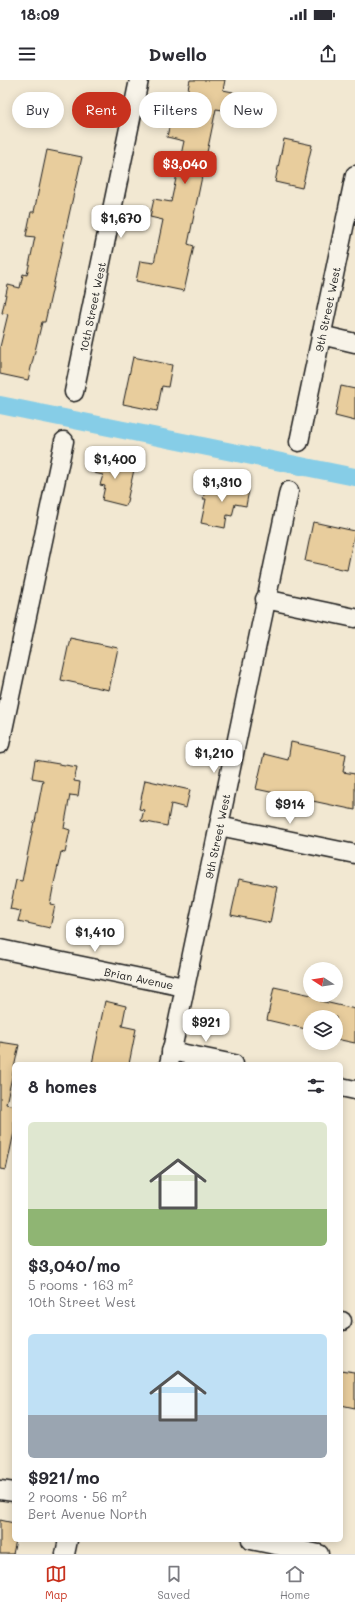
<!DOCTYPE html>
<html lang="en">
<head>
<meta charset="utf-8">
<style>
	body { margin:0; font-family:Mali,sans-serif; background:#f2f2f3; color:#2b2b33; height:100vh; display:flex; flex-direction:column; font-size:15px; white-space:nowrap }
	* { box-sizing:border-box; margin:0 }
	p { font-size:13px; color:#7c7c81 }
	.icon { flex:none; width:22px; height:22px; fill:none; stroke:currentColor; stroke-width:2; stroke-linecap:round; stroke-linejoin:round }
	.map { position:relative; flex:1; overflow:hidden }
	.side { position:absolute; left:12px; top:982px; width:331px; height:480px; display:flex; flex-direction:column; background:#fff; border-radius:6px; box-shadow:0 2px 10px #0003 }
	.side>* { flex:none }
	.guide { position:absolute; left:12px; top:12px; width:331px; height:36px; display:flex; gap:8px }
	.needle { width:26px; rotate:282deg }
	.tools { position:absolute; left:303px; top:882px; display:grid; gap:8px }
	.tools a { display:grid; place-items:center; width:40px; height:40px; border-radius:50%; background:#fff; box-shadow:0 2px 10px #0003; font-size:20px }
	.price { position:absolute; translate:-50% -34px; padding:0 9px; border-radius:8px; background:#fff; color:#222; font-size:13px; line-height:26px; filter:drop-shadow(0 1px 2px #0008) }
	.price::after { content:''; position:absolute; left:50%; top:24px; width:12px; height:9px; margin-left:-6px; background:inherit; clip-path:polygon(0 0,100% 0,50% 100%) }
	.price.active { background:#c8321e; color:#fff }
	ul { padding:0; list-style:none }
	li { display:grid; align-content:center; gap:8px; height:212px; padding:0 16px }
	li span { display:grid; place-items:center; height:124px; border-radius:6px; color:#555 }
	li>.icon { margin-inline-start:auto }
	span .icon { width:72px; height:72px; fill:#fffc; stroke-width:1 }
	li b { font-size:17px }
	h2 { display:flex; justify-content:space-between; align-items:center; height:48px; padding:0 16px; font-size:17px }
	.tag { padding:0 14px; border-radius:18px; background:#fff; box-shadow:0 2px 10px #0003; font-size:14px; line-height:36px }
	.tag.active { background:#c8321e; color:#fff }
	.status { display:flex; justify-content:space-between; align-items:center; height:28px; padding:0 20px; background:#fff; direction:ltr }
	.status svg { height:11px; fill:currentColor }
	header { display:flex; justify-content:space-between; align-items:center; height:52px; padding:0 16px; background:#fff; font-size:18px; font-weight:700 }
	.tabs { display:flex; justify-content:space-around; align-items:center; height:56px; border-top:1px solid #e1e1e2; background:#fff; font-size:11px; color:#7c7c81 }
	.tabs a { display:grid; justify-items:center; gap:2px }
	.tabs .active { color:#c8321e }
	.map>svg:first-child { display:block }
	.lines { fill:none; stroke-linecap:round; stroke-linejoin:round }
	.canal { stroke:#86cde7; stroke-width:18 }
	.building { fill:#e8cd9d; stroke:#1c1c1c }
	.minor-casing { stroke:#1c1c1c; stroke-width:21 }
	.minor { stroke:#f7f3e8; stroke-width:18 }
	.labels { text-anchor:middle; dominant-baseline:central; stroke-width:4; stroke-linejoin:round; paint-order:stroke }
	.street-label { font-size:11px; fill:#1c1c1c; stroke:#f7f3e8 }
</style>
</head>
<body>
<div class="status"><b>18:09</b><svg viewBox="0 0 49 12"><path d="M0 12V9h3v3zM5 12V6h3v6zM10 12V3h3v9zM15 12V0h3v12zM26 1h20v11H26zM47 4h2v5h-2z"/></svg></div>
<header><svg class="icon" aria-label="menu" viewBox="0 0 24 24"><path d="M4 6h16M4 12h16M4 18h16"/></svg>Dwello<svg class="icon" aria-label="share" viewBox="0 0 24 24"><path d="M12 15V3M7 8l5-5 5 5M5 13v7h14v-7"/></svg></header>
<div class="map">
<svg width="355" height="1474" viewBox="0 0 355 1474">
	<rect width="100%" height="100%" fill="#f2e8d2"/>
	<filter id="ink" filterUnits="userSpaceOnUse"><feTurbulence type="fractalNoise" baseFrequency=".025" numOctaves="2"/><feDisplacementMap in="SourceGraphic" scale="8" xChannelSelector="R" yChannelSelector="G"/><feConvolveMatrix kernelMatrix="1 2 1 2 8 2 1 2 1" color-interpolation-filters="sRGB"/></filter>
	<g filter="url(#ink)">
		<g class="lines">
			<path class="canal" d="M 0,325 L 355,397"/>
		</g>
		<g class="building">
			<path d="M 190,0 L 225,0 L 223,10 L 233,12 L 230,31 L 216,29 L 188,164 L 194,166 L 184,211 L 136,201 L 140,181 L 154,183 L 163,140 L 150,137 L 154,119 L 171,122 L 184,61 L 167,57 L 171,38 L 181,40 Z"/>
			<path d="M 284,59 L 312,65 L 302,108 L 275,102 Z"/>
			<path d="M 47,70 L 82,77 L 45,242 L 42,242 L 28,300 L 0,294 L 0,267 L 8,234 L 2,233 L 8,205 L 20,208 L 23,194 L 27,195 L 35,157 L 26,156 L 31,132 L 34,132 Z"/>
			<path d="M 133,277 L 172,285 L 168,307 L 162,306 L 157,331 L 123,324 Z"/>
			<path d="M 341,306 L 355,309 L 355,341 L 335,336 Z"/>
			<path d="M 97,377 L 135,385 L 126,426 L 102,420 L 105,406 L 100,405 L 103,395 L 94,393 Z"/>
			<path d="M 207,401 L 249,410 L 246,426 L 235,424 L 232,436 L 227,435 L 225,448 L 201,443 L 206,419 L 203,419 Z"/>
			<path d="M 313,442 L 355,451 L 347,490 L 305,481 Z"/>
			<path d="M 70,558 L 118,568 L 109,610 L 61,600 Z"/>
			<path d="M 291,662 L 346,674 L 343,692 L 355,694 L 355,730 L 256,709 L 264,674 L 288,680 Z"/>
			<path d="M 35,680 L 77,687 L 74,701 L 80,702 L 78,716 L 70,715 L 64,748 L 70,750 L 65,773 L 61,772 L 53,808 L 50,824 L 55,825 L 50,848 L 18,841 L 21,831 L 10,829 L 16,800 L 22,801 L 34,742 L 35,742 L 43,700 L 32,698 Z"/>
			<path d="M 145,700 L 190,710 L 186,728 L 171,724 L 167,746 L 141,741 L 144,730 L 139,729 Z"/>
			<path d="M 239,799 L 277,807 L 270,843 L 231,835 Z"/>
			<path d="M 274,907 L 321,917 L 320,921 L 355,929 L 355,963 L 336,959 L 336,937 L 310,937 L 310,950 L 267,940 Z"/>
			<path d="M 105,921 L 126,926 L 122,946 L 136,949 L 129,984 L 92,984 Z"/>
			<path d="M 0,962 L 19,965 L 6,1024 L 14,1026 L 14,1052 L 6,1090 L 0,1089 Z"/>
			<path d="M 341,1290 L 355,1292 L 355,1328 L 341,1325 Z"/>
			<path d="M 0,1440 L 14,1443 L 14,1460 L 16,1460 L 13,1474 L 0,1474 Z"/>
		</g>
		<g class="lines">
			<defs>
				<g id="minor">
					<path d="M 321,255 L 355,263"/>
					<path id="s1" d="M 74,312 L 139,0"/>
					<path id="s2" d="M 299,362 L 355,95"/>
					<path d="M 265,519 L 355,538"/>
					<path d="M 0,664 L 64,361"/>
					<path d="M 219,746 L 355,774"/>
					<path id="s3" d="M 0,869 L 184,907"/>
					<path d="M 171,971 L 234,984"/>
					<path id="s4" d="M 169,984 L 289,411"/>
					<path d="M 341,1007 L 355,1010"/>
					<path d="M 341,1241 L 342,1241"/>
					<path d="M 0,1410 L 14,1412"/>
					<path d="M 251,1460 L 319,1474"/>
					<path d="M 65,1474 L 68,1460"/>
				</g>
			</defs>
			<use href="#minor" class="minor-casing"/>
			<use href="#minor" class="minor"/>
		</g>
	</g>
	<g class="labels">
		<g class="street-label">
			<text stroke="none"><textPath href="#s1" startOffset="87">10th Street West</textPath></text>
			<text stroke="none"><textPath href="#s2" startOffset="136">9th Street West</textPath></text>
			<text stroke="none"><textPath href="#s4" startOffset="233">9th Street West</textPath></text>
			<text stroke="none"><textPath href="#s3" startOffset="142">Brian Avenue</textPath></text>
		</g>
	</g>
</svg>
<div class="tools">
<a><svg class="needle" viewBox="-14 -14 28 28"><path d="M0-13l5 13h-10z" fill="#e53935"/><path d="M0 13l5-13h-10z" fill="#7c7c81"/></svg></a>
<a><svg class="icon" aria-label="layers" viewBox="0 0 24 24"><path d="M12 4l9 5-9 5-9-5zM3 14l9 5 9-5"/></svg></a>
</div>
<b class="price active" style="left:185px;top:105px">$3,040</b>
<b class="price" style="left:121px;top:159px">$1,670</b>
<b class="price" style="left:115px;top:400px">$1,400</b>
<b class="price" style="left:222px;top:423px">$1,310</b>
<b class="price" style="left:214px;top:694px">$1,210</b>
<b class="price" style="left:290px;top:745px">$914</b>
<b class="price" style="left:95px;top:873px">$1,410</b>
<b class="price" style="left:206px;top:963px">$921</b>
<div class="guide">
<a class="tag">Buy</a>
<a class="tag active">Rent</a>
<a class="tag">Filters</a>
<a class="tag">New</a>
</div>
<section class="side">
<h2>8 homes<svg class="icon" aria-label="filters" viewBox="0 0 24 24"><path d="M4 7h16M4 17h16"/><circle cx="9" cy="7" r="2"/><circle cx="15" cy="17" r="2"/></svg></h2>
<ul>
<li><span style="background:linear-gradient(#dfe7d0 70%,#8fb573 0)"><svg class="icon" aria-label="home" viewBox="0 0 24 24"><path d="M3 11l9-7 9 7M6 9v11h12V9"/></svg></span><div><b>$3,040/mo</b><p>5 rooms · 163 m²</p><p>10th Street West</p></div></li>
<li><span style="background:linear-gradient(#bfe0f5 65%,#9aa5b1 0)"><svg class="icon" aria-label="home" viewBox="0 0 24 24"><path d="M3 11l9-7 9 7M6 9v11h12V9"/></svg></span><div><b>$921/mo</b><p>2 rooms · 56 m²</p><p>Bert Avenue North</p></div></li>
</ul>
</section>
</div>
<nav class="tabs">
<a class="active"><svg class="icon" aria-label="map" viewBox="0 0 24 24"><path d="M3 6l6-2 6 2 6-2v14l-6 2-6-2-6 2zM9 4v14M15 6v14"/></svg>Map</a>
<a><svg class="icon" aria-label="saved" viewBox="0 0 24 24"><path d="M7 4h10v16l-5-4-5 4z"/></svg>Saved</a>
<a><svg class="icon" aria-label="home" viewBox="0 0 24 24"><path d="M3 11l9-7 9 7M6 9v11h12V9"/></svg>Home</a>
</nav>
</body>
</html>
